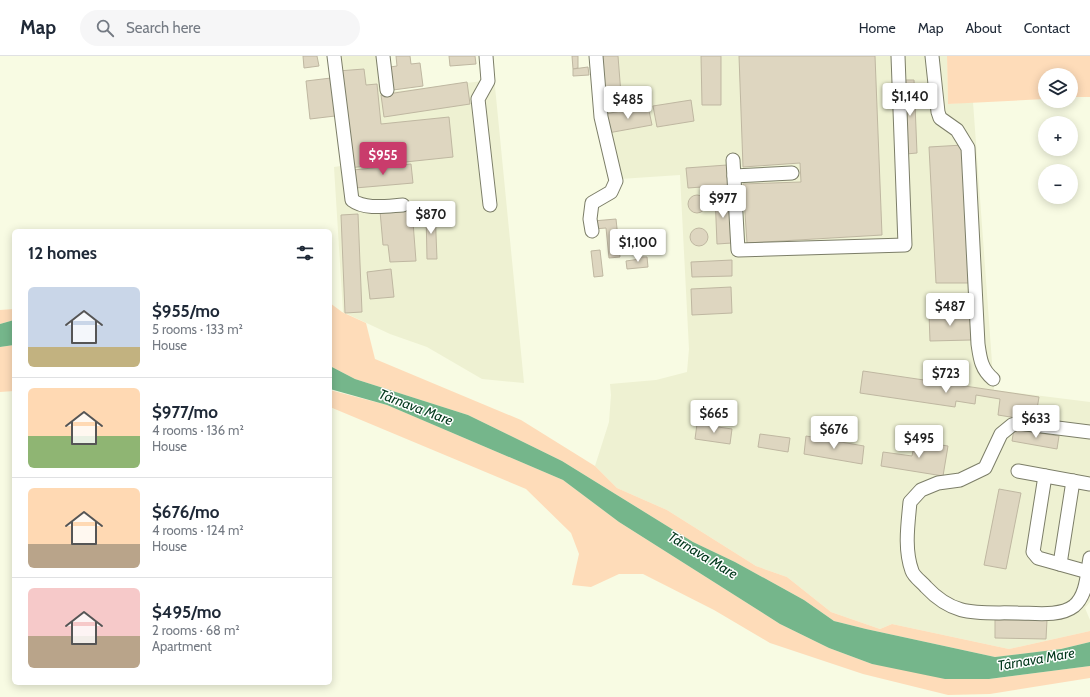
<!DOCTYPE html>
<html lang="en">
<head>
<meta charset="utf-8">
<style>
	body { margin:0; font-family:Cabin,sans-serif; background:#f6f6f7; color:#1f2937; height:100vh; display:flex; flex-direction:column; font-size:15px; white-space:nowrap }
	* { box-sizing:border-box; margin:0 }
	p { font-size:13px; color:#747a83 }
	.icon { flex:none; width:22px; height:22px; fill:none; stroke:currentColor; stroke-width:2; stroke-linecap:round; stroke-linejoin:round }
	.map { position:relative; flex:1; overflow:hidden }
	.panel { position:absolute; left:12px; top:173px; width:320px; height:456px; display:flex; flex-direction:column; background:#fff; border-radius:6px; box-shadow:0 2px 10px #0003 }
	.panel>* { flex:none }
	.controls { position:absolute; left:1038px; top:12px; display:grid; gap:8px }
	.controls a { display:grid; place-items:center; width:40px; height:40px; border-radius:50%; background:#fff; box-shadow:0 2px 10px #0003; font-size:20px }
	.price { position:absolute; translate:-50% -34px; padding:0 9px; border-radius:4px; background:#fff; color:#222; font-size:13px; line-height:26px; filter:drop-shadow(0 1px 2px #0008) }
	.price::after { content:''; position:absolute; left:50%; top:24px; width:12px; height:9px; margin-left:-6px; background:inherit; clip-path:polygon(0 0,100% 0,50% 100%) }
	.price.selected { background:#c93c6c; color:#fff }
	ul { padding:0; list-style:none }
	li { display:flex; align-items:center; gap:12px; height:100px; padding:0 16px }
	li+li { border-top:1px solid #e0e1e3 }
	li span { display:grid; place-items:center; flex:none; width:112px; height:80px; border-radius:6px; color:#555 }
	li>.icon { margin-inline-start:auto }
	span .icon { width:48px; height:48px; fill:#fffc; stroke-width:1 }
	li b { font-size:17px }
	h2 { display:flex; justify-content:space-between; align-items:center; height:48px; padding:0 16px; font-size:17px }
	header { display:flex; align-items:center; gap:24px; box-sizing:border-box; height:56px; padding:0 20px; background:#fff; border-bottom:1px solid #e0e1e3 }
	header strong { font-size:19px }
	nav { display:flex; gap:22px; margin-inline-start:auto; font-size:14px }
	.search { width:280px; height:36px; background:#f6f6f7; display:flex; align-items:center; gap:10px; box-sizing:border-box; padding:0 14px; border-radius:22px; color:#747a83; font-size:15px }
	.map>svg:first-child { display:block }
	.built { fill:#eef1d2 }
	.green { fill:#fedcb9 }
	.water { fill:#75b68b }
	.building { fill:#ded6c0; stroke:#bfb7a1 }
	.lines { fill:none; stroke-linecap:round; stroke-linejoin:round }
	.minor-casing { stroke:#7c7e68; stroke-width:15 }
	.minor { stroke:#fff; stroke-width:13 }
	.labels { text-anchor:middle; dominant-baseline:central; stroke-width:3; stroke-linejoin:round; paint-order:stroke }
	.water-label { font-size:14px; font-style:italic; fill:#02381c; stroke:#fff }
</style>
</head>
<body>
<header>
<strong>Map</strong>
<div class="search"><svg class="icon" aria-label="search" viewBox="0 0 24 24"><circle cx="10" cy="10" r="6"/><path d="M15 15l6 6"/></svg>Search here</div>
<nav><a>Home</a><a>Map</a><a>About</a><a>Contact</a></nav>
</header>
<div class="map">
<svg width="1090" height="641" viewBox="0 0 1090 641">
	<rect width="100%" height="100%" fill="#f8fbe3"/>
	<g class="built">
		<path d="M 339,0 L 377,0 L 381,37 L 483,25 L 492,0 L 524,327 L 482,323 L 427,291 L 390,278 L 343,256 L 334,111 L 347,109 Z"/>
		<path d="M 597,0 L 947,0 L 948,48 L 973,46 L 994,334 L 1090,346 L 1090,546 L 1085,552 L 1090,564 L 1090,575 L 1009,593 L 892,568 L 880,573 L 831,556 L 787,521 L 756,510 L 667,454 L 617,432 L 595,410 L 609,366 L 611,339 L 610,328 L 656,324 L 687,316 L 689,293 L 680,119 L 620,123 L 602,56 Z"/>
	</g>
	<g class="green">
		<path d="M 947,0 L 1090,0 L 1090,41 L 1071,41 L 1071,19 L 1045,19 L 1045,43 L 948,48 Z"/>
		<path d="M 330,247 L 342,256 L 366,267 L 375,303 L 521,364 L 595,410 L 617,432 L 667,454 L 756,510 L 787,521 L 831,556 L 880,573 L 892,568 L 1009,593 L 1090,575 L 1090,586 L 1061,593 L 995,601 L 866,573 L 834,565 L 804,544 L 735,506 L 693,486 L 562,405 L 468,359 L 355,323 L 330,310 Z"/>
		<path d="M 14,253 L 14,264 L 0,268 L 0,254 Z"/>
		<path d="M 14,289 L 14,335 L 0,336 L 0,291 Z"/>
		<path d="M 330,334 L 387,349 L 563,424 L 619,466 L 780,568 L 829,592 L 872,608 L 989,623 L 1090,610 L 1090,622 L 990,638 L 948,639 L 863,618 L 770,587 L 714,554 L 643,518 L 619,518 L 591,531 L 572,529 L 579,498 L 571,477 L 526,433 L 330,351 Z"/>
	</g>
	<g class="water">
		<path d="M 14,264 L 14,289 L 0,291 L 0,268 Z"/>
		<path d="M 330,310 L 355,323 L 468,359 L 562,405 L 693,486 L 735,506 L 804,544 L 834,565 L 866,573 L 995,601 L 1061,593 L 1090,586 L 1090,610 L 989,623 L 945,623 L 872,608 L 829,592 L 780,568 L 619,466 L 563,424 L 387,349 L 330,333 Z"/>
	</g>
	<g class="building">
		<path d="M 303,0 L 317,0 L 319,10 L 304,12 Z"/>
		<path d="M 396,0 L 410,0 L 411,8 L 420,7 L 423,30 L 393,34 L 390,11 L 397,10 Z"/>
		<path d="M 449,0 L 475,0 L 476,8 L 450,10 Z"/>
		<path d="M 572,0 L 578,0 L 578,12 L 573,13 Z"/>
		<path d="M 599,0 L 618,0 L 622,51 L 603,53 Z"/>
		<path d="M 701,0 L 721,0 L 721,49 L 702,49 Z"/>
		<path d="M 739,0 L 875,0 L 882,179 L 747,187 L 743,128 L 801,126 L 800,107 L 743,111 Z"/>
		<path d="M 588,11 L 589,19 L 573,20 L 573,13 Z"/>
		<path d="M 364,13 L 366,29 L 377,28 L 381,68 L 449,61 L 453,101 L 348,112 L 338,15 Z"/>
		<path d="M 331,22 L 335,60 L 310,63 L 306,25 Z"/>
		<path d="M 903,24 L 914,24 L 917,97 L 906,98 Z"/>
		<path d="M 467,26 L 470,48 L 384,61 L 381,39 Z"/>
		<path d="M 691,44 L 694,65 L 657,71 L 653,50 Z"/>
		<path d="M 648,50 L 652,69 L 608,77 L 605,58 Z"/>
		<path d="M 963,89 L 972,227 L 936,227 L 929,91 Z"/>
		<path d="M 411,108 L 413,127 L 355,132 L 353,114 Z"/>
		<path d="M 727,109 L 729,129 L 688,132 L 686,112 Z"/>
		<path d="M 729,138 L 732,187 L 717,188 L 715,139 Z"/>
		<circle cx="697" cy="148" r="9"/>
		<path d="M 412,153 L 416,205 L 390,206 L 388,189 L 383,189 L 380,155 Z"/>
		<path d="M 435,153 L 437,203 L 427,203 L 426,154 Z"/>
		<path d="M 358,158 L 362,256 L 345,257 L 341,159 Z"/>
		<path d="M 616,163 L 620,201 L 609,202 L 606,172 L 593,173 L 593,165 Z"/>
		<circle cx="699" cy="181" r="9"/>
		<path d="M 600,194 L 603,220 L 594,221 L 591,195 Z"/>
		<path d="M 640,201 L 647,201 L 648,211 L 627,213 L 626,205 L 640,203 Z"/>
		<path d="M 732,204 L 732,220 L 692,221 L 691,206 Z"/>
		<path d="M 391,213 L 394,241 L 370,243 L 367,216 Z"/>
		<path d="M 731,231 L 732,257 L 692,259 L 691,233 Z"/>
		<path d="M 971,256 L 971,284 L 930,285 L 929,258 Z"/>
		<path d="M 863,315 L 1039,341 L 1035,365 L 998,359 L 1000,343 L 976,339 L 975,348 L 956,345 L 955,351 L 860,337 Z"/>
		<path d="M 697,368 L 732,373 L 730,388 L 695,383 Z"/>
		<path d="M 1014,373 L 1059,380 L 1057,393 L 1012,385 Z"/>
		<path d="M 760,378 L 790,382 L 788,396 L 758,391 Z"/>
		<path d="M 806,380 L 864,390 L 862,408 L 804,398 Z"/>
		<path d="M 915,385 L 948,390 L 943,420 L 881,410 L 883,396 L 912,400 Z"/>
		<path d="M 999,433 L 1021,437 L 1006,513 L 984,509 Z"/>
		<path d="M 995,564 L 1047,564 L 1046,583 L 995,582 Z"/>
	</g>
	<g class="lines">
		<defs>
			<g id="minor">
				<path d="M 334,0 L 352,144 C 365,154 387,150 403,149"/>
				<path d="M 383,0 L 387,34"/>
				<path d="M 486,0 L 488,25 L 478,43 L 490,149"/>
				<path d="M 932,0 L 938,56 L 940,62 L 957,74 L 968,92 L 978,288 C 980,302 981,313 993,323"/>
				<path d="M 733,104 L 738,194 L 905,189 L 898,0"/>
				<path d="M 734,120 L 792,117"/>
				<path d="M 592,175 L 590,163 L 592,147 L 611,136 L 616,125 L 601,61 L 596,0"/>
				<path d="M 1090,376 L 1018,367 L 1012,369 L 1001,378 L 985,412 L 960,424 L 938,427 L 921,434 L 910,446 C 908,468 904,493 912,515 C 914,521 922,526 926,531 C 955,562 978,556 1018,557 C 1034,557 1060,561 1074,550 C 1087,539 1087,518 1090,502"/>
				<path d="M 1018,415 L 1090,428"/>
				<path d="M 1045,420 L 1033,496 L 1038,502 L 1088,516"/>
				<path d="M 1060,508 L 1073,425"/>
			</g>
		</defs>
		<use href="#minor" class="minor-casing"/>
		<use href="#minor" class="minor"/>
	</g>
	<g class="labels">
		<g class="water-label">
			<text transform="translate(416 351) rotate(21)">Târnava Mare</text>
			<text transform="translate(703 499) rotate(31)">Târnava Mare</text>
			<text transform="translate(1036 603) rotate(-10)">Târnava Mare</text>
		</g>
	</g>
</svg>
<div class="controls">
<a><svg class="icon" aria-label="layers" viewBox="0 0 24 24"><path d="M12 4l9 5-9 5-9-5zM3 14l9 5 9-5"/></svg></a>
<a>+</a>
<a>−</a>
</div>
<b class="price" style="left:910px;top:61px">$1,140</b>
<b class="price" style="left:628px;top:64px">$485</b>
<b class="price selected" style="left:383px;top:120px">$955</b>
<b class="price" style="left:723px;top:163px">$977</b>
<b class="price" style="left:431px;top:179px">$870</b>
<b class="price" style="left:638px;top:207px">$1,100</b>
<b class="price" style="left:950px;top:271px">$487</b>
<b class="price" style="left:946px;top:338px">$723</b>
<b class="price" style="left:714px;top:378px">$665</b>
<b class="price" style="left:1036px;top:383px">$633</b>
<b class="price" style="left:834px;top:394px">$676</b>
<b class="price" style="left:919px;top:403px">$495</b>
<section class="panel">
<h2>12 homes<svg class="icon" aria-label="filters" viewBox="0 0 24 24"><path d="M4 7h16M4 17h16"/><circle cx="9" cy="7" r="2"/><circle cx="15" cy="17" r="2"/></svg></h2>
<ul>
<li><span style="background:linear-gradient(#c9d6e8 75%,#c2b280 0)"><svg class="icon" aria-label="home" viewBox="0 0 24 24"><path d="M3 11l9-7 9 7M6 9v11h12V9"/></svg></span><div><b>$955/mo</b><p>5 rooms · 133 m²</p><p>House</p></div></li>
<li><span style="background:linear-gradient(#ffd9b3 60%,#8fb573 0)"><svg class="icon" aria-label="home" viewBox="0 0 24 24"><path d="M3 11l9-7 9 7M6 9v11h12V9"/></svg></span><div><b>$977/mo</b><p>4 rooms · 136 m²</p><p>House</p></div></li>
<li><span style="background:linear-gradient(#ffd9b3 70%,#b9a48a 0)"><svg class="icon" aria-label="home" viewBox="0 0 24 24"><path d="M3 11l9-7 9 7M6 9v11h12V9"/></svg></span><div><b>$676/mo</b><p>4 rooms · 124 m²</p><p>House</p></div></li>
<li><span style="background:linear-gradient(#f6c9c9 60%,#b9a48a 0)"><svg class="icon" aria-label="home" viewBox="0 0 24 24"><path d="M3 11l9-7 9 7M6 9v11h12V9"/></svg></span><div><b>$495/mo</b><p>2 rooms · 68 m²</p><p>Apartment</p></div></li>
</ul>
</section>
</div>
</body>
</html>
